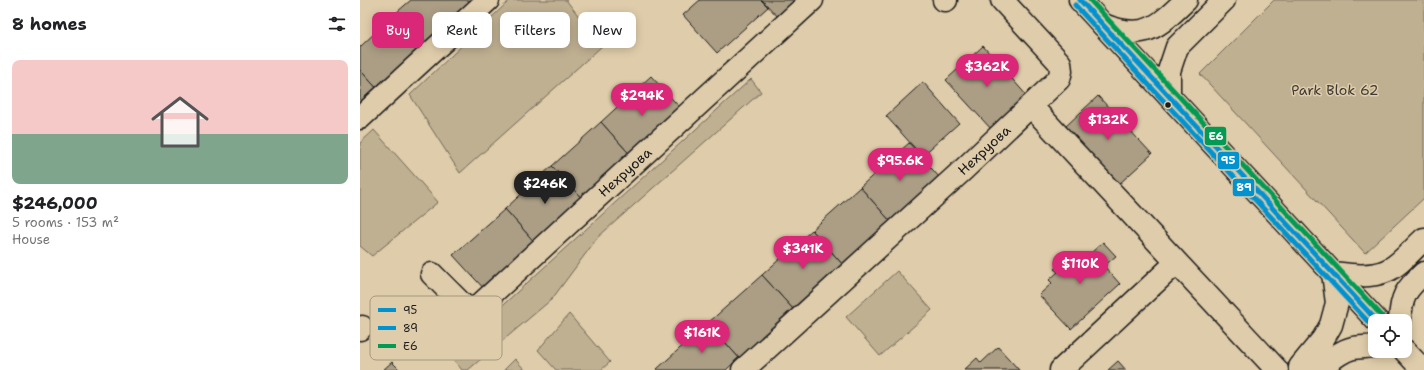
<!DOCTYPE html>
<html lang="en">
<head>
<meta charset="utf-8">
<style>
	body { margin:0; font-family:"Shantell Sans",sans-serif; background:#f2f2f2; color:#202124; height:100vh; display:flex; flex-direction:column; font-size:15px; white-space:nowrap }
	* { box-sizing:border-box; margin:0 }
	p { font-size:13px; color:#757577 }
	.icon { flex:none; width:22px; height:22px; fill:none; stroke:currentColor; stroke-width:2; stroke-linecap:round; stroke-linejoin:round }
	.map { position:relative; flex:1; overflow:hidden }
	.panel { display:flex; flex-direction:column; background:#fff; width:360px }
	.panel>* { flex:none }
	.banner { position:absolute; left:12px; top:12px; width:380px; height:36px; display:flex; gap:8px }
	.tools { position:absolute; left:1008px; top:314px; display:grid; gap:8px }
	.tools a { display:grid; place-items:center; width:44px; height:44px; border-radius:8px; background:#fff; box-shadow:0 2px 10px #0003; font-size:20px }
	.price { position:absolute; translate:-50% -34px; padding:0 9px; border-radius:14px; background:#db2777; color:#fff; font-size:13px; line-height:26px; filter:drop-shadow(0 1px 2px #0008) }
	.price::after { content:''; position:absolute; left:50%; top:24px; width:12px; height:9px; margin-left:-6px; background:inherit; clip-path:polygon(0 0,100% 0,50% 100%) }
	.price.current { background:#222; color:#fff }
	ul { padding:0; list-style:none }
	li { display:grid; align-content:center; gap:8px; height:212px; padding:0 12px }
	li span { display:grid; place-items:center; height:124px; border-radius:8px; color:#555 }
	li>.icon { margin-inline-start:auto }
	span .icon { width:72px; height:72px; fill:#fffc; stroke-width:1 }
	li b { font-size:17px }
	h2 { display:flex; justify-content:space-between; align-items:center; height:48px; padding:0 12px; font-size:17px }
	.tag { padding:0 14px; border-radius:8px; background:#fff; box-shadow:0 2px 10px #0003; font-size:14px; line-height:36px }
	.tag.current { background:#db2777; color:#fff }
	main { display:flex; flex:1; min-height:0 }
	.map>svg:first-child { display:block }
	.green { fill:#c0b092; stroke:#6e6657 }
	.building { fill:#ac9e85; stroke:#1c1c1c }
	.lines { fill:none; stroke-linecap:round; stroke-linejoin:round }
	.minor-casing { stroke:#1c1c1c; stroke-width:25 }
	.minor { stroke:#dfccaa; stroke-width:22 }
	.bus-1-casing { stroke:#dfccaa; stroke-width:8 }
	.bus-2-casing { stroke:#dfccaa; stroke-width:8 }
	.bus-3-casing { stroke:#dfccaa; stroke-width:8 }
	.bus-1 { stroke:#0192d0; stroke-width:5 }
	.bus-2 { stroke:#0192d0; stroke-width:5 }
	.bus-3 { stroke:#039a53; stroke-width:5 }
	.bus-dot { fill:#1c1c1c; stroke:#dfccaa; stroke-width:1.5 }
	.labels { text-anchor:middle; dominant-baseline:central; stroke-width:3; stroke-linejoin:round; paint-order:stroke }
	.park-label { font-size:14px; fill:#3d3a34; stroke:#dfccaa }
	.street-label { font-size:14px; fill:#1c1c1c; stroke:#dfccaa }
	.key { fill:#dfccaa; stroke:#a4977f; stroke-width:1 }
	.key-label { font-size:11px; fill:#1c1c1c }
	.line-badge { stroke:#dfccaa; stroke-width:1.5 }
	.badge-label { font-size:11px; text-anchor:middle; font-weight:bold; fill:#fff }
</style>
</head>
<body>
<main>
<section class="panel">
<h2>8 homes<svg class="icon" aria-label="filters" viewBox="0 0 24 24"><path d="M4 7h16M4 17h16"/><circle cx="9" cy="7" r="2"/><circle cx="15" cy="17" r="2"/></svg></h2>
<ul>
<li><span style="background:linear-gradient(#f6c9c9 60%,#7fa58c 0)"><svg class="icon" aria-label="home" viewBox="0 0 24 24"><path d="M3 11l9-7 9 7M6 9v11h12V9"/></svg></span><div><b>$246,000</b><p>5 rooms · 153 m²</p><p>House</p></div></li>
</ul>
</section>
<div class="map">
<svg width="1064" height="370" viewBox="0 0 1064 370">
	<rect width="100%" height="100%" fill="#dfccaa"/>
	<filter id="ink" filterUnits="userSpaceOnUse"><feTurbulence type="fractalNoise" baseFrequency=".025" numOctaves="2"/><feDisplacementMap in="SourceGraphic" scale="8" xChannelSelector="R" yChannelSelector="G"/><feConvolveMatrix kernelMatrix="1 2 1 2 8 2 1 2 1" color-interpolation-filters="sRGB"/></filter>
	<g filter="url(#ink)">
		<g class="green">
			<path d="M 150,0 L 206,0 L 242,46 L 100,173 L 50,95 Z"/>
			<path d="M 914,0 L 1064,0 L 1064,198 L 1005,253 L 840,74 Z"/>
			<path d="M 391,79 L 401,92 L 238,237 L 192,299 L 108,370 L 102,370 L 89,354 Z"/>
			<path d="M 14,130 L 78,202 L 12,256 L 0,246 L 0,143 Z"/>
			<path d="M 537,271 L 572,310 L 520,356 L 486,317 Z"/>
			<path d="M 209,314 L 250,362 L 241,370 L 196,370 L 178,350 Z"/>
			<path d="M 155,359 L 165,370 L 144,370 Z"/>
		</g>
		<g class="building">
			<path d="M 51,0 L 116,0 L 69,46 L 37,12 Z"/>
			<path d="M 340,0 L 401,0 L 408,7 L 357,53 L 323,15 Z"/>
			<path d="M 402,0 L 441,0 L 420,19 Z"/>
			<path d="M 37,12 L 69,46 L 20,92 L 0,70 L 0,47 Z"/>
			<path d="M 623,46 L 668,97 L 632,130 L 586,80 Z"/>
			<path d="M 0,70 L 20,92 L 0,110 Z"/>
			<path d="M 291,76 L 324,112 L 273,158 L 241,122 Z"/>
			<path d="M 563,82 L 599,123 L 562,156 L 526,116 Z"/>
			<path d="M 738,96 L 792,154 L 758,185 L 705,127 Z"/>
			<path d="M 241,122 L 273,158 L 225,202 L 192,166 Z"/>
			<path d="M 549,143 L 580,178 L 531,222 L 500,187 Z"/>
			<path d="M 192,166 L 225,202 L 177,245 L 145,209 Z"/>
			<path d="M 500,187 L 531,222 L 483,265 L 452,230 Z"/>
			<path d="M 145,209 L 177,245 L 126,291 L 93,255 Z"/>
			<path d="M 452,230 L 483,265 L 433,309 L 402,275 Z"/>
			<path d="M 743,242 L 756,256 L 744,266 L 760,284 L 711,329 L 679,295 L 692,283 L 689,280 L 698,272 L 694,269 L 711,253 L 721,262 Z"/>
			<path d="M 402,275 L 433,309 L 379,358 L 348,323 Z"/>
			<path d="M 348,323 L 379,358 L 366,370 L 298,370 L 297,369 Z"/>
			<path d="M 638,347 L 659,370 L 604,370 L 617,358 L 621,363 Z"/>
			<path d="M 758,361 L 766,370 L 748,370 Z"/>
			<path d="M 32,362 L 40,370 L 23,370 Z"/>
		</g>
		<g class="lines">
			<defs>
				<g id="minor">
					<path d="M 584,0 L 586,0"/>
					<path d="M 720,0 L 1017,321"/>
					<path d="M 743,25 C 784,41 797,28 826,0"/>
					<path d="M 809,96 L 809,71 L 817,47 L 864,0"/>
					<path d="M 671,106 L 917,370"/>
					<path d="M 0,118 L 128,0"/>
					<path d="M 973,273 C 990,275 1010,278 1026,271 C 1039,266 1053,249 1064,239"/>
					<path d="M 72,274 L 111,313"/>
					<path d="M 1040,321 C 1041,296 1046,289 1064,273"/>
					<path d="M 0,329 L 2,327"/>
					<path d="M 79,344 L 111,313 L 452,0"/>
					<path d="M 1045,351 L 1063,370"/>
					<path d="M 383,370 L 604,169 L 699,79 L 701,71 L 700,63 L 642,0"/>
					<path d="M 701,370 L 816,263"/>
					<path d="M 940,370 L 940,367 L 963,339 L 971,325 L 977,303 L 973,273"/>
					<path d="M 958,370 C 968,362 980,351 993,348 C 1000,347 1008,347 1015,346"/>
				</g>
			</defs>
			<use href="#minor" class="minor-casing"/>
			<use href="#minor" class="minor"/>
			<defs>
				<path id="bus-1" d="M 720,0 L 1017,321"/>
				<path id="bus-2" d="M 715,5 L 1012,326"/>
				<path id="bus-3" d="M 730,0 L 1022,316"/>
			</defs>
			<use href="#bus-1" class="bus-1-casing"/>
			<use href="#bus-2" class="bus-2-casing"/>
			<use href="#bus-3" class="bus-3-casing"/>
			<use href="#bus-1" class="bus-1"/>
			<use href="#bus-2" class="bus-2"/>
			<use href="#bus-3" class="bus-3"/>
		</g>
	</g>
	<circle class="bus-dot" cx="808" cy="105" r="3.5"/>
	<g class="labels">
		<g class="park-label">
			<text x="975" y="90">Park Blok 62</text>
		</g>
		<g class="street-label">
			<text transform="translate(624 150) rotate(-43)">Нехруова</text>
			<text transform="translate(265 172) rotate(-42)">Нехруова</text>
		</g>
	</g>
	<rect x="10" y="296" width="132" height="64" rx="6" class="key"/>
	<rect x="18" y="308" width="18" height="4" fill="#0192d0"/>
	<rect x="18" y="326" width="18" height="4" fill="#0192d0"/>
	<rect x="18" y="344" width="18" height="4" fill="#039a53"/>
	<g class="key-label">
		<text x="43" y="314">95</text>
		<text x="43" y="332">89</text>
		<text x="43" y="350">E6</text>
	</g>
	<g class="line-badge">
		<rect x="844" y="126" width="23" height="20" rx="4" fill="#039a53"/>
		<rect x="857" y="151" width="23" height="19" rx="4" fill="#0192d0"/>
		<rect x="872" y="178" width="23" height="19" rx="4" fill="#0192d0"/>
	</g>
	<g class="badge-label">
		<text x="856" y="140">E6</text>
		<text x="868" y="164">95</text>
		<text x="884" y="191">89</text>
	</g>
</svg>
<div class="tools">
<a><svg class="icon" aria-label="locate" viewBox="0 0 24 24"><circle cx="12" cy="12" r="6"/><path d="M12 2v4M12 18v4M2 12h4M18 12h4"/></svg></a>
</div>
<b class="price" style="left:627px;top:88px">$362K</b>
<b class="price" style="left:282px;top:117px">$294K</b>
<b class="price" style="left:748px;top:141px">$132K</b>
<b class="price" style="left:540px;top:182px">$95.6K</b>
<b class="price current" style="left:185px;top:205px">$246K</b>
<b class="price" style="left:443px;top:270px">$341K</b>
<b class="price" style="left:720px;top:285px">$110K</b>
<b class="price" style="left:342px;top:354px">$161K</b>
<div class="banner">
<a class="tag current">Buy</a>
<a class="tag">Rent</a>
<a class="tag">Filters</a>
<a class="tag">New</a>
</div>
</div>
</main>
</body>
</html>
